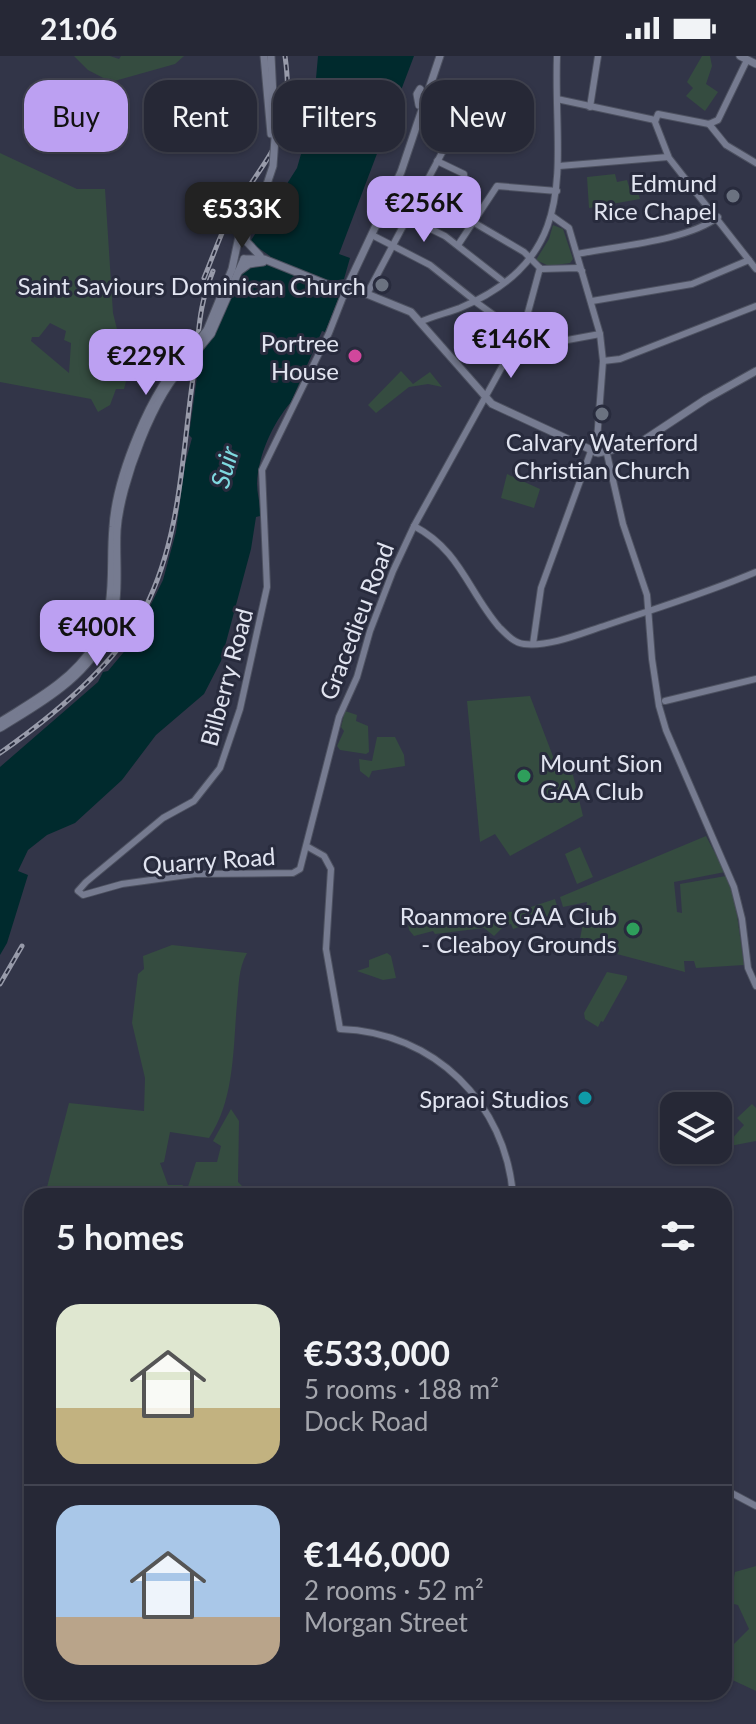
<!DOCTYPE html>
<html lang="en">
<head>
<meta charset="utf-8">
<style>
	body { margin:0; font-family:Lato,sans-serif; background:#2e303e; color:#f1f3f6; height:100vh; display:flex; flex-direction:column; font-size:30px; white-space:nowrap }
	* { box-sizing:border-box; margin:0 }
	p { font-size:26px; color:#a4a6ad }
	.icon { flex:none; width:44px; height:44px; fill:none; stroke:currentColor; stroke-width:2; stroke-linecap:round; stroke-linejoin:round }
	.map { position:relative; flex:1; overflow:hidden }
	.side { position:absolute; left:24px; top:1132px; width:708px; height:512px; display:flex; flex-direction:column; background:#262836; border-radius:24px; box-shadow:0 2px 6px #0004,0 0 0 2px #424451 }
	.side>* { flex:none }
	.guide { position:absolute; left:24px; top:24px; width:708px; height:72px; display:flex; gap:16px }
	.fabs { position:absolute; left:660px; top:1036px; display:grid; gap:16px }
	.fabs a { display:grid; place-items:center; width:72px; height:72px; border-radius:16px; background:#262836; box-shadow:0 2px 6px #0004,0 0 0 2px #424451; font-size:40px }
	.price { position:absolute; translate:-50% -68px; padding:0 18px; border-radius:16px; background:#bca0f2; color:#111; font-size:26px; line-height:52px; filter:drop-shadow(0 2px 4px #0008) }
	.price::after { content:''; position:absolute; left:50%; top:48px; width:24px; height:18px; margin-left:-12px; background:inherit; clip-path:polygon(0 0,100% 0,50% 100%) }
	.price.on { background:#222; color:#fff }
	ul { padding:0; list-style:none }
	li { display:flex; align-items:center; gap:24px; height:200px; padding:0 32px }
	li+li { border-top:2px solid #424451 }
	li span { display:grid; place-items:center; flex:none; width:224px; height:160px; border-radius:24px; color:#555 }
	li>.icon { margin-inline-start:auto }
	span .icon { width:96px; height:96px; fill:#fffc; stroke-width:1 }
	li b { font-size:34px }
	h2 { display:flex; justify-content:space-between; align-items:center; height:96px; padding:0 32px; font-size:34px }
	.pill { padding:0 28px; border-radius:24px; background:#262836; box-shadow:0 2px 6px #0004,0 0 0 2px #424451; font-size:28px; line-height:72px }
	.pill.on { background:#bca0f2; color:#111 }
	.status { display:flex; justify-content:space-between; align-items:center; height:56px; padding:0 40px; background:#262836; direction:ltr }
	.status svg { height:22px; fill:currentColor }
	.map>svg:first-child { display:block }
	.green { fill:#354c40; fill-rule:evenodd }
	.water { fill:#002a2d }
	.lines { fill:none; stroke-linecap:round; stroke-linejoin:round }
	.tertiary-casing { stroke:#4d5160; stroke-width:8 }
	.secondary-casing { stroke:#4d5160; stroke-width:9 }
	.tertiary { stroke:#767b90; stroke-width:6 }
	.secondary { stroke:#767b90; stroke-width:7 }
	.rail-casing { stroke:#989baa; stroke-width:5 }
	.rail { stroke:#282b3d; stroke-width:2; stroke-dasharray:6; stroke-linecap:butt }
	.secondary-bridge-casing { stroke:#4d5160; stroke-width:9; stroke-linecap:butt }
	.secondary-bridge { stroke:#767b90; stroke-width:7 }
	.worship-dot { fill:#6b7280; stroke:#282b3d; stroke-width:3 }
	.hotel-dot { fill:#d1479c; stroke:#282b3d; stroke-width:3 }
	.leisure-dot { fill:#2e9e5b; stroke:#282b3d; stroke-width:3 }
	.culture-dot { fill:#0f9aa8; stroke:#282b3d; stroke-width:3 }
	.labels { text-anchor:middle; dominant-baseline:central; stroke-width:6; stroke-linejoin:round; paint-order:stroke }
	.poi-label { font-size:24px; fill:#e1e4f0; stroke:#282b3d; text-anchor:end }
	.street-label { font-size:24px; fill:#e1e4f0; stroke:#282b3d }
	.water-label { font-size:26px; font-style:italic; fill:#7ed8df; stroke:#282b3d }
</style>
</head>
<body>
<div class="status"><b>21:06</b><svg viewBox="0 0 49 12"><path d="M0 12V9h3v3zM5 12V6h3v6zM10 12V3h3v9zM15 12V0h3v12zM26 1h20v11H26zM47 4h2v5h-2z"/></svg></div>
<div class="map">
<svg width="756" height="1668" viewBox="0 0 756 1668">
	<rect width="100%" height="100%" fill="#323548"/>
	<g class="green">
		<path d="M 74,0 L 110,0 L 119,3 L 121,0 L 184,0 L 175,8 L 111,26 L 88,14 Z"/>
		<path d="M 702,0 L 710,0 L 712,10 L 706,28 L 718,36 L 705,55 L 686,40 L 693,32 L 687,26 Z"/>
		<path d="M 0,97 L 77,133 L 105,133 L 113,257 L 128,318 L 124,333 L 116,333 L 110,349 L 98,356 L 91,343 L 0,326 ZM 50,267 L 66,275 L 64,284 L 71,287 L 69,317 L 31,285 L 32,281 L 39,281 Z"/>
		<path d="M 615,118 L 617,126 L 627,124 L 631,137 L 638,136 L 640,143 L 589,152 L 587,121 Z"/>
		<path d="M 553,169 L 563,173 L 573,203 L 570,207 L 549,210 L 536,204 L 549,183 Z"/>
		<path d="M 401,315 L 413,328 L 430,316 L 442,331 L 428,328 L 409,331 L 376,357 L 368,349 Z"/>
		<path d="M 507,418 L 540,433 L 534,452 L 501,442 Z"/>
		<path d="M 530,640 L 554,703 L 559,702 L 573,719 L 583,760 L 510,800 L 495,778 L 480,786 L 467,645 Z"/>
		<path d="M 345,655 L 357,659 L 356,665 L 368,670 L 369,696 L 366,698 L 340,694 L 337,690 L 344,675 L 341,671 Z"/>
		<path d="M 377,681 L 395,681 L 404,699 L 405,710 L 372,715 L 369,722 L 360,715 L 359,703 L 372,705 Z"/>
		<path d="M 706,780 L 725,816 L 674,826 L 677,856 L 682,857 L 680,828 L 726,820 L 735,845 L 744,909 L 696,912 L 694,905 L 684,905 L 685,916 L 579,888 L 587,846 L 563,851 L 560,841 Z"/>
		<path d="M 580,791 L 593,821 L 577,828 L 565,798 Z"/>
		<path d="M 555,843 L 559,857 L 513,873 L 511,868 L 505,869 L 494,880 L 484,872 L 435,878 L 433,875 L 414,880 L 409,874 L 408,866 L 412,871 L 418,867 L 519,855 Z"/>
		<path d="M 172,889 L 247,897 C 238,913 239,930 237,947 C 233,992 235,1043 209,1082 L 170,1076 L 164,1106 L 160,1107 L 168,1129 L 183,1129 L 179,1140 L 54,1140 L 46,1135 L 69,1047 L 144,1055 L 145,1022 L 132,967 L 138,918 L 144,913 L 143,900 Z"/>
		<path d="M 387,897 L 391,900 L 396,922 L 383,924 L 357,915 L 369,911 L 369,904 Z"/>
		<path d="M 607,916 L 627,920 L 627,923 L 603,966 L 601,965 L 598,971 L 585,963 L 584,957 Z"/>
		<path d="M 752,1048 L 756,1052 L 756,1085 L 730,1090 L 731,1084 L 744,1069 L 737,1062 Z"/>
		<path d="M 231,1053 L 239,1065 L 238,1126 L 252,1140 L 185,1140 L 196,1106 L 217,1106 L 221,1090 L 213,1085 Z"/>
		<path d="M 756,1510 L 756,1635 L 724,1620 L 724,1598 L 749,1573 L 738,1549 L 729,1547 L 735,1516 Z"/>
	</g>
	<path class="water" d="M 318,0 L 414,0 L 339,198 L 350,202 L 344,223 L 333,225 L 330,234 L 339,241 L 325,276 L 322,275 L 291,346 C 273,367 258,399 257,428 C 257,439 261,448 260,460 L 256,461 L 251,493 L 221,605 L 204,638 L 156,679 L 122,724 L 75,767 L 47,779 L 28,794 L 18,815 L 28,819 L 7,887 L 0,899 L 0,711 L 98,626 L 103,616 L 108,615 L 133,585 L 163,524 L 176,476 L 185,408 L 192,382 L 189,379 L 200,299 L 214,280 L 242,216 L 254,210 L 266,210 L 270,200 L 250,186 L 297,112 L 313,56 Z"/>
	<g class="lines">
		<defs>
			<g id="tertiary">
				<path d="M 557,43 L 655,64"/>
				<path d="M 590,51 L 598,0"/>
				<path d="M 709,68 L 658,58 L 655,66 L 669,102 L 756,213"/>
				<path d="M 709,68 L 718,64 L 747,4"/>
				<path d="M 709,68 L 726,89 L 756,107"/>
				<path d="M 437,105 L 464,118 L 466,160 L 472,168"/>
				<path d="M 559,110 L 668,101"/>
				<path d="M 386,151 L 445,180 L 504,226"/>
				<path d="M 552,160 L 569,172 L 600,278 L 603,305 L 596,397"/>
				<path d="M 473,166 L 524,196 L 541,213 L 578,212 L 582,215"/>
				<path d="M 372,179 L 430,209 L 474,244"/>
				<path d="M 458,189 L 497,130 L 557,135"/>
				<path d="M 577,198 C 616,190 687,185 718,161"/>
				<path d="M 347,231 L 329,277 L 262,414 L 267,531 L 240,653 L 220,712 L 194,745 L 163,762 L 86,826 L 78,835 L 83,839 L 122,828 L 195,818 L 293,817 L 300,813 L 339,661 L 357,621 L 370,575 L 393,515 L 414,470 L 524,271 L 540,212"/>
				<path d="M 367,238 L 462,59 L 461,55 L 426,41"/>
				<path d="M 473,244 L 520,278"/>
				<path d="M 592,245 L 692,228 L 749,204"/>
				<path d="M 420,266 C 433,260 447,257 460,252 C 585,199 553,107 557,0"/>
				<path d="M 521,277 L 562,285 L 600,278"/>
				<path d="M 603,305 L 620,303 L 756,250"/>
				<path d="M 607,398 L 623,468 L 647,539 L 652,603 L 659,650 L 666,674 L 734,831 L 742,863 L 748,912 L 756,930"/>
				<path d="M 414,470 C 460,494 468,535 499,571 C 506,578 514,587 524,588 C 550,591 582,577 607,569 C 657,552 707,537 756,516"/>
				<path d="M 533,588 L 541,532 L 591,395"/>
				<path d="M 665,645 L 756,623"/>
				<path d="M 308,791 L 324,800 L 331,813 L 326,893 L 340,973 C 434,976 506,1047 513,1140"/>
				<path d="M 724,1433 L 756,1450"/>
			</g>
			<g id="secondary">
				<path d="M 264,0 L 271,78"/>
				<path d="M 271,0 L 275,82"/>
				<path d="M 740,0 L 756,8"/>
				<path d="M 419,49 L 417,38 L 420,33"/>
				<path d="M 247,167 L 246,185 L 260,200"/>
				<path d="M 244,203 L 264,203 L 326,228 L 352,232 L 411,256 L 492,348 L 598,397 L 638,388 L 706,343 L 756,315"/>
				<path d="M 238,216 L 249,208 L 263,206"/>
				<path d="M 347,231 L 401,116 L 440,0"/>
				<path d="M 207,274 L 232,213 L 241,171 L 261,133"/>
				<path d="M 211,278 L 244,203"/>
				<path d="M 0,666 C 33,645 73,624 94,589 C 118,551 109,513 113,471 C 116,422 151,332 187,299"/>
				<path d="M 0,672 C 40,648 82,624 105,582 C 123,548 115,510 117,474 C 120,429 154,337 187,307"/>
			</g>
		</defs>
		<use href="#tertiary" class="tertiary-casing"/>
		<use href="#secondary" class="secondary-casing"/>
		<use href="#tertiary" class="tertiary"/>
		<use href="#secondary" class="secondary"/>
		<defs>
			<g id="rail">
				<path d="M 204,222 C 212,203 219,182 228,164 C 266,97 297,86 285,0"/>
				<path d="M 0,697 C 53,660 115,610 145,552 C 182,479 182,394 194,315 C 200,274 197,255 213,215"/>
				<path d="M 0,928 L 22,890"/>
			</g>
		</defs>
		<use href="#rail" class="rail-casing"/>
		<use href="#rail" class="rail"/>
		<defs>
			<g id="secondary-bridge">
				<path d="M 264,137 L 273,110 L 275,82"/>
				<path d="M 187,299 L 207,274"/>
				<path d="M 187,307 L 211,278"/>
			</g>
		</defs>
		<use href="#secondary-bridge" class="secondary-bridge-casing"/>
		<use href="#secondary-bridge" class="secondary-bridge"/>
	</g>
	<g class="worship-dot">
		<circle cx="733" cy="140" r="8"/>
		<circle cx="382" cy="229" r="8"/>
		<circle cx="602" cy="358" r="8"/>
	</g>
	<circle class="hotel-dot" cx="355" cy="300" r="8"/>
	<g class="leisure-dot">
		<circle cx="524" cy="720" r="8"/>
		<circle cx="633" cy="873" r="8"/>
	</g>
	<circle class="culture-dot" cx="585" cy="1042" r="8"/>
	<g class="labels">
		<g class="poi-label">
			<text x="717" y="126">Edmund<tspan x="717" dy="28">Rice Chapel</tspan></text>
			<text x="366" y="229">Saint Saviours Dominican Church</text>
			<text x="339" y="286">Portree<tspan x="339" dy="28">House</tspan></text>
			<text x="602" y="385" text-anchor="middle">Calvary Waterford<tspan x="602" dy="28">Christian Church</tspan></text>
			<text x="540" y="706" text-anchor="start">Mount Sion<tspan x="540" dy="28">GAA Club</tspan></text>
			<text x="617" y="859">Roanmore GAA Club<tspan x="617" dy="28">- Cleaboy Grounds</tspan></text>
			<text x="569" y="1042">Spraoi Studios</text>
		</g>
		<g class="street-label">
			<text transform="translate(356 565) rotate(-69)">Gracedieu Road</text>
			<text transform="translate(226 621) rotate(-75)">Bilberry Road</text>
			<text transform="translate(209 804) rotate(-4)">Quarry Road</text>
		</g>
		<g class="water-label">
			<text transform="translate(224 411) rotate(-74)">Suir</text>
		</g>
	</g>
</svg>
<div class="fabs">
<a><svg class="icon" aria-label="layers" viewBox="0 0 24 24"><path d="M12 4l9 5-9 5-9-5zM3 14l9 5 9-5"/></svg></a>
</div>
<b class="price" style="left:424px;top:188px">€256K</b>
<b class="price on" style="left:242px;top:194px">€533K</b>
<b class="price" style="left:511px;top:324px">€146K</b>
<b class="price" style="left:146px;top:341px">€229K</b>
<b class="price" style="left:97px;top:612px">€400K</b>
<div class="guide">
<a class="pill on">Buy</a>
<a class="pill">Rent</a>
<a class="pill">Filters</a>
<a class="pill">New</a>
</div>
<section class="side">
<h2>5 homes<svg class="icon" aria-label="filters" viewBox="0 0 24 24"><path d="M4 7h16M4 17h16"/><circle cx="9" cy="7" r="2"/><circle cx="15" cy="17" r="2"/></svg></h2>
<ul>
<li><span style="background:linear-gradient(#dfe7d0 65%,#c2b280 0)"><svg class="icon" aria-label="home" viewBox="0 0 24 24"><path d="M3 11l9-7 9 7M6 9v11h12V9"/></svg></span><div><b>€533,000</b><p>5 rooms · 188 m²</p><p>Dock Road</p></div></li>
<li><span style="background:linear-gradient(#a9c7e8 70%,#b9a48a 0)"><svg class="icon" aria-label="home" viewBox="0 0 24 24"><path d="M3 11l9-7 9 7M6 9v11h12V9"/></svg></span><div><b>€146,000</b><p>2 rooms · 52 m²</p><p>Morgan Street</p></div></li>
</ul>
</section>
</div>
</body>
</html>
